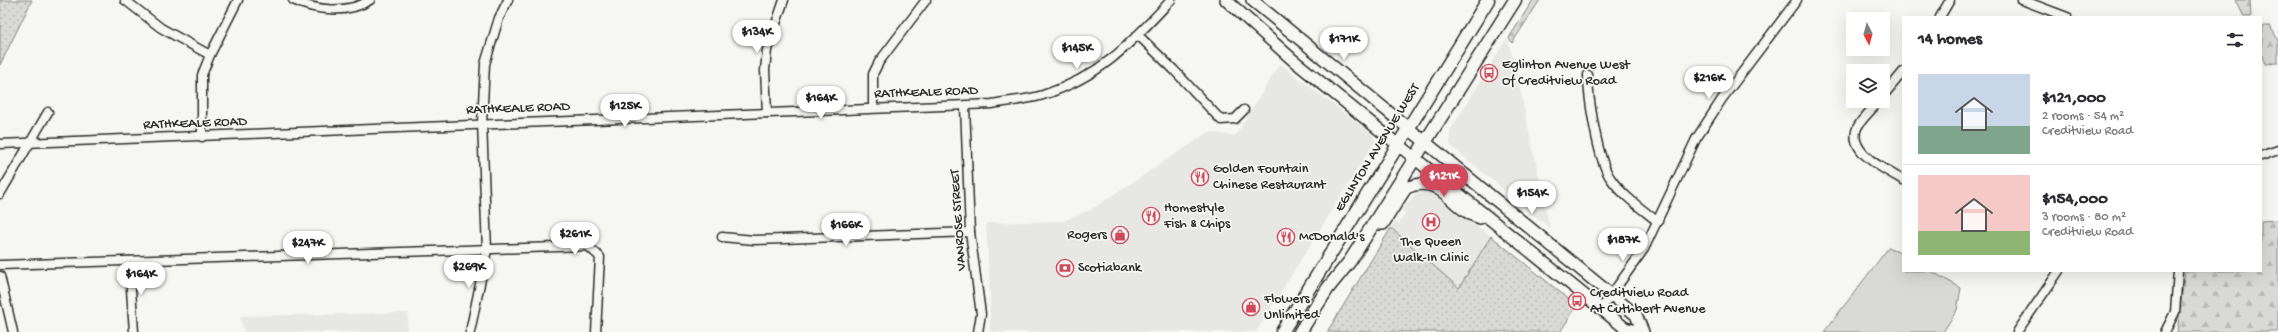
<!DOCTYPE html>
<html lang="en">
<head>
<meta charset="utf-8">
<style>
	body { margin:0; font-family:"Gochi Hand",sans-serif; background:#f2f2f3; color:#2b2b33; height:100vh; display:flex; flex-direction:column; font-size:15px; white-space:nowrap }
	* { box-sizing:border-box; margin:0 }
	p { font-size:13px; color:#7c7c81 }
	.icon { flex:none; width:22px; height:22px; fill:none; stroke:currentColor; stroke-width:2; stroke-linecap:round; stroke-linejoin:round }
	.map { position:relative; flex:1; overflow:hidden }
	.details { position:absolute; left:1902px; top:16px; width:360px; height:256px; display:flex; flex-direction:column; background:#fff; border-radius:0px; box-shadow:0 4px 16px #0002 }
	.details>* { flex:none }
	.needle { width:26px; rotate:174deg }
	.controls { position:absolute; left:1846px; top:12px; display:grid; gap:8px }
	.controls a { display:grid; place-items:center; width:44px; height:44px; border-radius:0px; background:#fff; box-shadow:0 4px 16px #0002; font-size:20px }
	.price { position:absolute; translate:-50% -34px; padding:0 9px; border-radius:14px; background:#fff; color:#222; font-size:13px; line-height:26px; filter:drop-shadow(0 1px 2px #0008) }
	.price::after { content:''; position:absolute; left:50%; top:24px; width:12px; height:9px; margin-left:-6px; background:inherit; clip-path:polygon(0 0,100% 0,50% 100%) }
	.price.on { background:#d1495b; color:#fff }
	ul { padding:0; list-style:none }
	li { display:flex; align-items:center; gap:12px; height:100px; padding:0 16px }
	li+li { border-top:1px solid #e1e1e2 }
	li span { display:grid; place-items:center; flex:none; width:112px; height:80px; border-radius:0px; color:#555 }
	li>.icon { margin-inline-start:auto }
	span .icon { width:48px; height:48px; fill:#fffc; stroke-width:1 }
	li b { font-size:17px }
	h2 { display:flex; justify-content:space-between; align-items:center; height:48px; padding:0 16px; font-size:17px }
	.map>svg:first-child { display:block }
	.built { fill:#e7e7e3 }
	.grass { fill:url(#grass-dots); stroke:#828280 }
	.forest { fill:url(#forest-firs); stroke:#828280 }
	.park { fill:#d9d9d5; stroke:#828280 }
	.lines { fill:none; stroke-linecap:round; stroke-linejoin:round }
	.street-casing { stroke:#2b2b2b; stroke-width:11 }
	.secondary-casing { stroke:#2b2b2b; stroke-width:14 }
	.primary-casing { stroke:#2b2b2b; stroke-width:15 }
	.street { stroke:#f6f6f2; stroke-width:8 }
	.secondary { stroke:#f6f6f2; stroke-width:11 }
	.primary { stroke:#f6f6f2; stroke-width:12 }
	.labels { text-anchor:middle; dominant-baseline:central; stroke-width:3.5; stroke-linejoin:round; paint-order:stroke }
	.poi-label { font-size:14px; fill:#2b2b2b; stroke:#f6f6f2; text-anchor:start }
	.street-label { font-size:14px; fill:#2b2b2b; stroke:#f6f6f2 }
</style>
</head>
<body>
<div class="map">
<svg width="2278" height="332" viewBox="0 0 2278 332">
	<defs>
		<pattern id="grass-dots" width="8" height="8" patternUnits="userSpaceOnUse"><rect width="8" height="8" fill="#d9d9d5"/><path d="M2 2h.1M6 6h.1" fill="none" stroke="#babab7" stroke-width="1.8" stroke-linecap="round"/></pattern>
		<pattern id="forest-firs" width="22" height="20" patternUnits="userSpaceOnUse"><rect width="22" height="20" fill="#d9d9d5"/><path d="M5 1l3.5 6h-7zM16 11l3.5 6h-7z" fill="#babab7"/></pattern>
	</defs>
	<rect width="100%" height="100%" fill="#f6f6f2"/>
	<filter id="ink" filterUnits="userSpaceOnUse"><feTurbulence type="fractalNoise" baseFrequency=".025" numOctaves="2"/><feDisplacementMap in="SourceGraphic" scale="8" xChannelSelector="R" yChannelSelector="G"/><feConvolveMatrix kernelMatrix="1 2 1 2 8 2 1 2 1" color-interpolation-filters="sRGB"/></filter>
	<g filter="url(#ink)">
		<g class="built">
			<path d="M 1507,38 L 1516,71 L 1550,228 L 1450,145 L 1450,131 Z"/>
			<path d="M 1280,64 L 1372,134 L 1375,141 L 1256,332 L 990,332 L 990,292 L 986,223 L 1064,221 L 1092,209 L 1209,132 L 1235,136 Z"/>
			<path d="M 1424,191 L 1439,198 L 1491,236 L 1459,288 L 1391,228 L 1395,222 L 1399,224 L 1405,213 L 1402,210 L 1415,194 Z"/>
			<path d="M 408,313 L 407,332 L 244,332 L 240,316 Z"/>
		</g>
		<g class="grass">
			<path d="M 0,0 L 32,0 L 0,65 Z"/>
			<path d="M 1391,228 L 1459,288 L 1491,236 L 1577,306 L 1560,332 L 1327,332 Z"/>
		</g>
		<g class="forest">
			<path d="M 1533,0 L 1540,0 L 1512,43 L 1509,38 Z"/>
			<path d="M 2236,0 L 2250,0 L 2251,17 L 2244,17 Z"/>
			<path d="M 2263,26 L 2270,26 L 2278,40 L 2278,63 L 2265,64 L 2261,54 Z"/>
			<path d="M 2278,220 L 2278,332 L 2177,332 L 2185,271 L 2261,271 L 2261,221 Z"/>
		</g>
		<path class="park" d="M 1889,247 L 1903,255 L 1903,271 L 1931,271 L 1961,288 L 1957,310 L 1943,332 L 1824,332 Z"/>
		<g class="lines">
			<defs>
				<g id="street">
					<path d="M 125,0 L 161,28 L 210,55"/>
					<path d="M 293,0 C 316,11 348,14 370,0"/>
					<path d="M 2022,0 L 2067,17"/>
					<path d="M 1940,17 L 1950,0"/>
					<path d="M 1138,35 L 1173,69 L 1221,120 L 1235,119 L 1244,110"/>
					<path d="M 1588,75 C 1588,97 1598,162 1611,179 C 1623,196 1642,209 1658,222"/>
					<path d="M 1883,96 L 1903,72"/>
					<path d="M 1879,101 C 1873,109 1861,119 1857,128 C 1847,153 1887,170 1903,180"/>
					<path d="M 965,106 L 970,232 L 981,314 L 978,332"/>
					<path d="M 873,108 L 873,74 L 879,62 L 926,0"/>
					<path d="M 767,113 L 765,70 L 767,50 L 784,0"/>
					<path d="M 202,137 L 202,75 L 210,55 L 238,0"/>
					<path d="M 0,144 L 992,104 C 1008,101 1027,100 1043,95 C 1102,76 1131,43 1171,0"/>
					<path d="M 2261,156 L 2278,150"/>
					<path d="M 0,194 L 48,112"/>
					<path d="M 722,237 L 754,240 L 970,232"/>
					<path d="M 129,261 L 134,332"/>
					<path d="M 0,265 L 588,246 L 600,257 L 596,332"/>
					<path d="M 0,276 L 13,332"/>
					<path d="M 1601,309 L 1644,249 L 1696,139 L 1722,99 L 1797,0"/>
					<path d="M 470,332 L 487,250 L 482,123 L 485,64 L 499,18 L 508,0"/>
					<path d="M 2017,332 L 2059,271"/>
					<path d="M 2165,332 L 2175,312 L 2178,271"/>
				</g>
				<g id="secondary">
					<path d="M 1226,0 L 1293,60 L 1625,328 L 1639,332"/>
					<path d="M 1252,0 L 1636,315 L 1643,332"/>
					<path d="M 1373,224 L 1383,224 L 1406,188 C 1442,172 1450,210 1480,218"/>
				</g>
				<g id="primary">
					<path d="M 1282,332 L 1488,0"/>
					<path d="M 1300,332 L 1328,288 L 1350,261 L 1515,0"/>
				</g>
			</defs>
			<use href="#street" class="street-casing"/>
			<use href="#secondary" class="secondary-casing"/>
			<use href="#primary" class="primary-casing"/>
			<use href="#street" class="street"/>
			<use href="#secondary" class="secondary"/>
			<use href="#primary" class="primary"/>
		</g>
	</g>
	<defs>
		<symbol id="bus-ring" viewBox="-11 -11 22 22"><circle r="9.5" fill="#f6f6f2" stroke="#d1495b" stroke-width="1.5"/><path d="M-5-6H5V4H4V6H2V4H-2V6H-4V4H-5ZM-3.5-4V0h7V-4ZM-3.5 1.2v1.5H-2V1.2ZM2 1.2v1.5H3.5V1.2Z" fill="#d1495b"/></symbol>
		<symbol id="restaurant-ring" viewBox="-11 -11 22 22"><circle r="9.5" fill="#f6f6f2" stroke="#d1495b" stroke-width="1.5"/><path d="M-5-6h1v4h1v-4h1v4h1v-4h1v5L-1.5 .5V6h-2V.5L-5-1ZM5-6V6H3V1.5H1.5Q1.5-4 5-6Z" fill="#d1495b"/></symbol>
		<symbol id="hospital-ring" viewBox="-11 -11 22 22"><circle r="9.5" fill="#f6f6f2" stroke="#d1495b" stroke-width="1.5"/><path d="M-5-5h3v3.5h4V-5h3V5h-3V1.5h-4V5h-3Z" fill="#d1495b"/></symbol>
		<symbol id="shop-ring" viewBox="-11 -11 22 22"><circle r="9.5" fill="#f6f6f2" stroke="#d1495b" stroke-width="1.5"/><path d="M-5-2.5h2.3a2.7 3.5 0 0 1 5.4 0H5L5.5 6h-11ZM-1.5-2.5h3a1.5 2.3 0 0 0-3 0Z" fill="#d1495b"/></symbol>
		<symbol id="bank-ring" viewBox="-11 -11 22 22"><circle r="9.5" fill="#f6f6f2" stroke="#d1495b" stroke-width="1.5"/><path d="M-6-4H6V4H-6ZM0-2.3a2.3 2.3 0 1 0 0 4.6a2.3 2.3 0 1 0 0-4.6Z" fill="#d1495b"/></symbol>
	</defs>
	<g fill-rule="evenodd">
		<use href="#bus-ring" x="1479" y="63" width="20" height="20"/>
		<use href="#restaurant-ring" x="1190" y="167" width="20" height="20"/>
		<use href="#restaurant-ring" x="1141" y="206" width="20" height="20"/>
		<use href="#hospital-ring" x="1421" y="212" width="20" height="20"/>
		<use href="#shop-ring" x="1110" y="225" width="20" height="20"/>
		<use href="#restaurant-ring" x="1276" y="227" width="20" height="20"/>
		<use href="#bank-ring" x="1055" y="258" width="20" height="20"/>
		<use href="#bus-ring" x="1567" y="291" width="20" height="20"/>
		<use href="#shop-ring" x="1241" y="297" width="20" height="20"/>
	</g>
	<g class="labels">
		<g class="poi-label">
			<text x="1502" y="65">Eglinton Avenue West<tspan x="1502" dy="16">Of Creditview Road</tspan></text>
			<text x="1213" y="169">Golden Fountain<tspan x="1213" dy="16">Chinese Restaurant</tspan></text>
			<text x="1164" y="208">Homestyle<tspan x="1164" dy="16">Fish &amp; Chips</tspan></text>
			<text x="1107" y="235" text-anchor="end">Rogers</text>
			<text x="1299" y="237">McDonald's</text>
			<text x="1431" y="242" text-anchor="middle">The Queen<tspan x="1431" dy="16">Walk-In Clinic</tspan></text>
			<text x="1078" y="268">Scotiabank</text>
			<text x="1590" y="293">Creditview Road<tspan x="1590" dy="16">At Cuthbert Avenue</tspan></text>
			<text x="1264" y="299">Flowers<tspan x="1264" dy="16">Unlimited</tspan></text>
		</g>
		<g class="street-label">
			<text transform="translate(926 93) rotate(-2)">RATHKEALE ROAD</text>
			<text transform="translate(518 109) rotate(-2)">RATHKEALE ROAD</text>
			<text transform="translate(195 124) rotate(-2)">RATHKEALE ROAD</text>
			<text transform="translate(1378 148) rotate(-58)">EGLINTON AVENUE WEST</text>
			<text transform="translate(959 220) rotate(-94)">VANROSE STREET</text>
		</g>
	</g>
</svg>
<div class="controls">
<a><svg class="needle" viewBox="-14 -14 28 28"><path d="M0-13l5 13h-10z" fill="#e53935"/><path d="M0 13l5-13h-10z" fill="#7c7c81"/></svg></a>
<a><svg class="icon" aria-label="layers" viewBox="0 0 24 24"><path d="M12 4l9 5-9 5-9-5zM3 14l9 5 9-5"/></svg></a>
</div>
<b class="price" style="left:757px;top:54px">$134K</b>
<b class="price" style="left:1344px;top:61px">$171K</b>
<b class="price" style="left:1077px;top:70px">$145K</b>
<b class="price" style="left:1709px;top:100px">$216K</b>
<b class="price" style="left:821px;top:120px">$164K</b>
<b class="price" style="left:625px;top:128px">$125K</b>
<b class="price on" style="left:1444px;top:198px">$121K</b>
<b class="price" style="left:1532px;top:215px">$154K</b>
<b class="price" style="left:846px;top:247px">$166K</b>
<b class="price" style="left:575px;top:256px">$261K</b>
<b class="price" style="left:1623px;top:262px">$187K</b>
<b class="price" style="left:308px;top:265px">$247K</b>
<b class="price" style="left:469px;top:289px">$269K</b>
<b class="price" style="left:141px;top:296px">$164K</b>
<section class="details">
<h2>14 homes<svg class="icon" aria-label="filters" viewBox="0 0 24 24"><path d="M4 7h16M4 17h16"/><circle cx="9" cy="7" r="2"/><circle cx="15" cy="17" r="2"/></svg></h2>
<ul>
<li><span style="background:linear-gradient(#c9d6e8 65%,#7fa58c 0)"><svg class="icon" aria-label="home" viewBox="0 0 24 24"><path d="M3 11l9-7 9 7M6 9v11h12V9"/></svg></span><div><b>$121,000</b><p>2 rooms · 54 m²</p><p>Creditview Road</p></div></li>
<li><span style="background:linear-gradient(#f6c9c9 70%,#8fb573 0)"><svg class="icon" aria-label="home" viewBox="0 0 24 24"><path d="M3 11l9-7 9 7M6 9v11h12V9"/></svg></span><div><b>$154,000</b><p>3 rooms · 80 m²</p><p>Creditview Road</p></div></li>
</ul>
</section>
</div>
</body>
</html>
